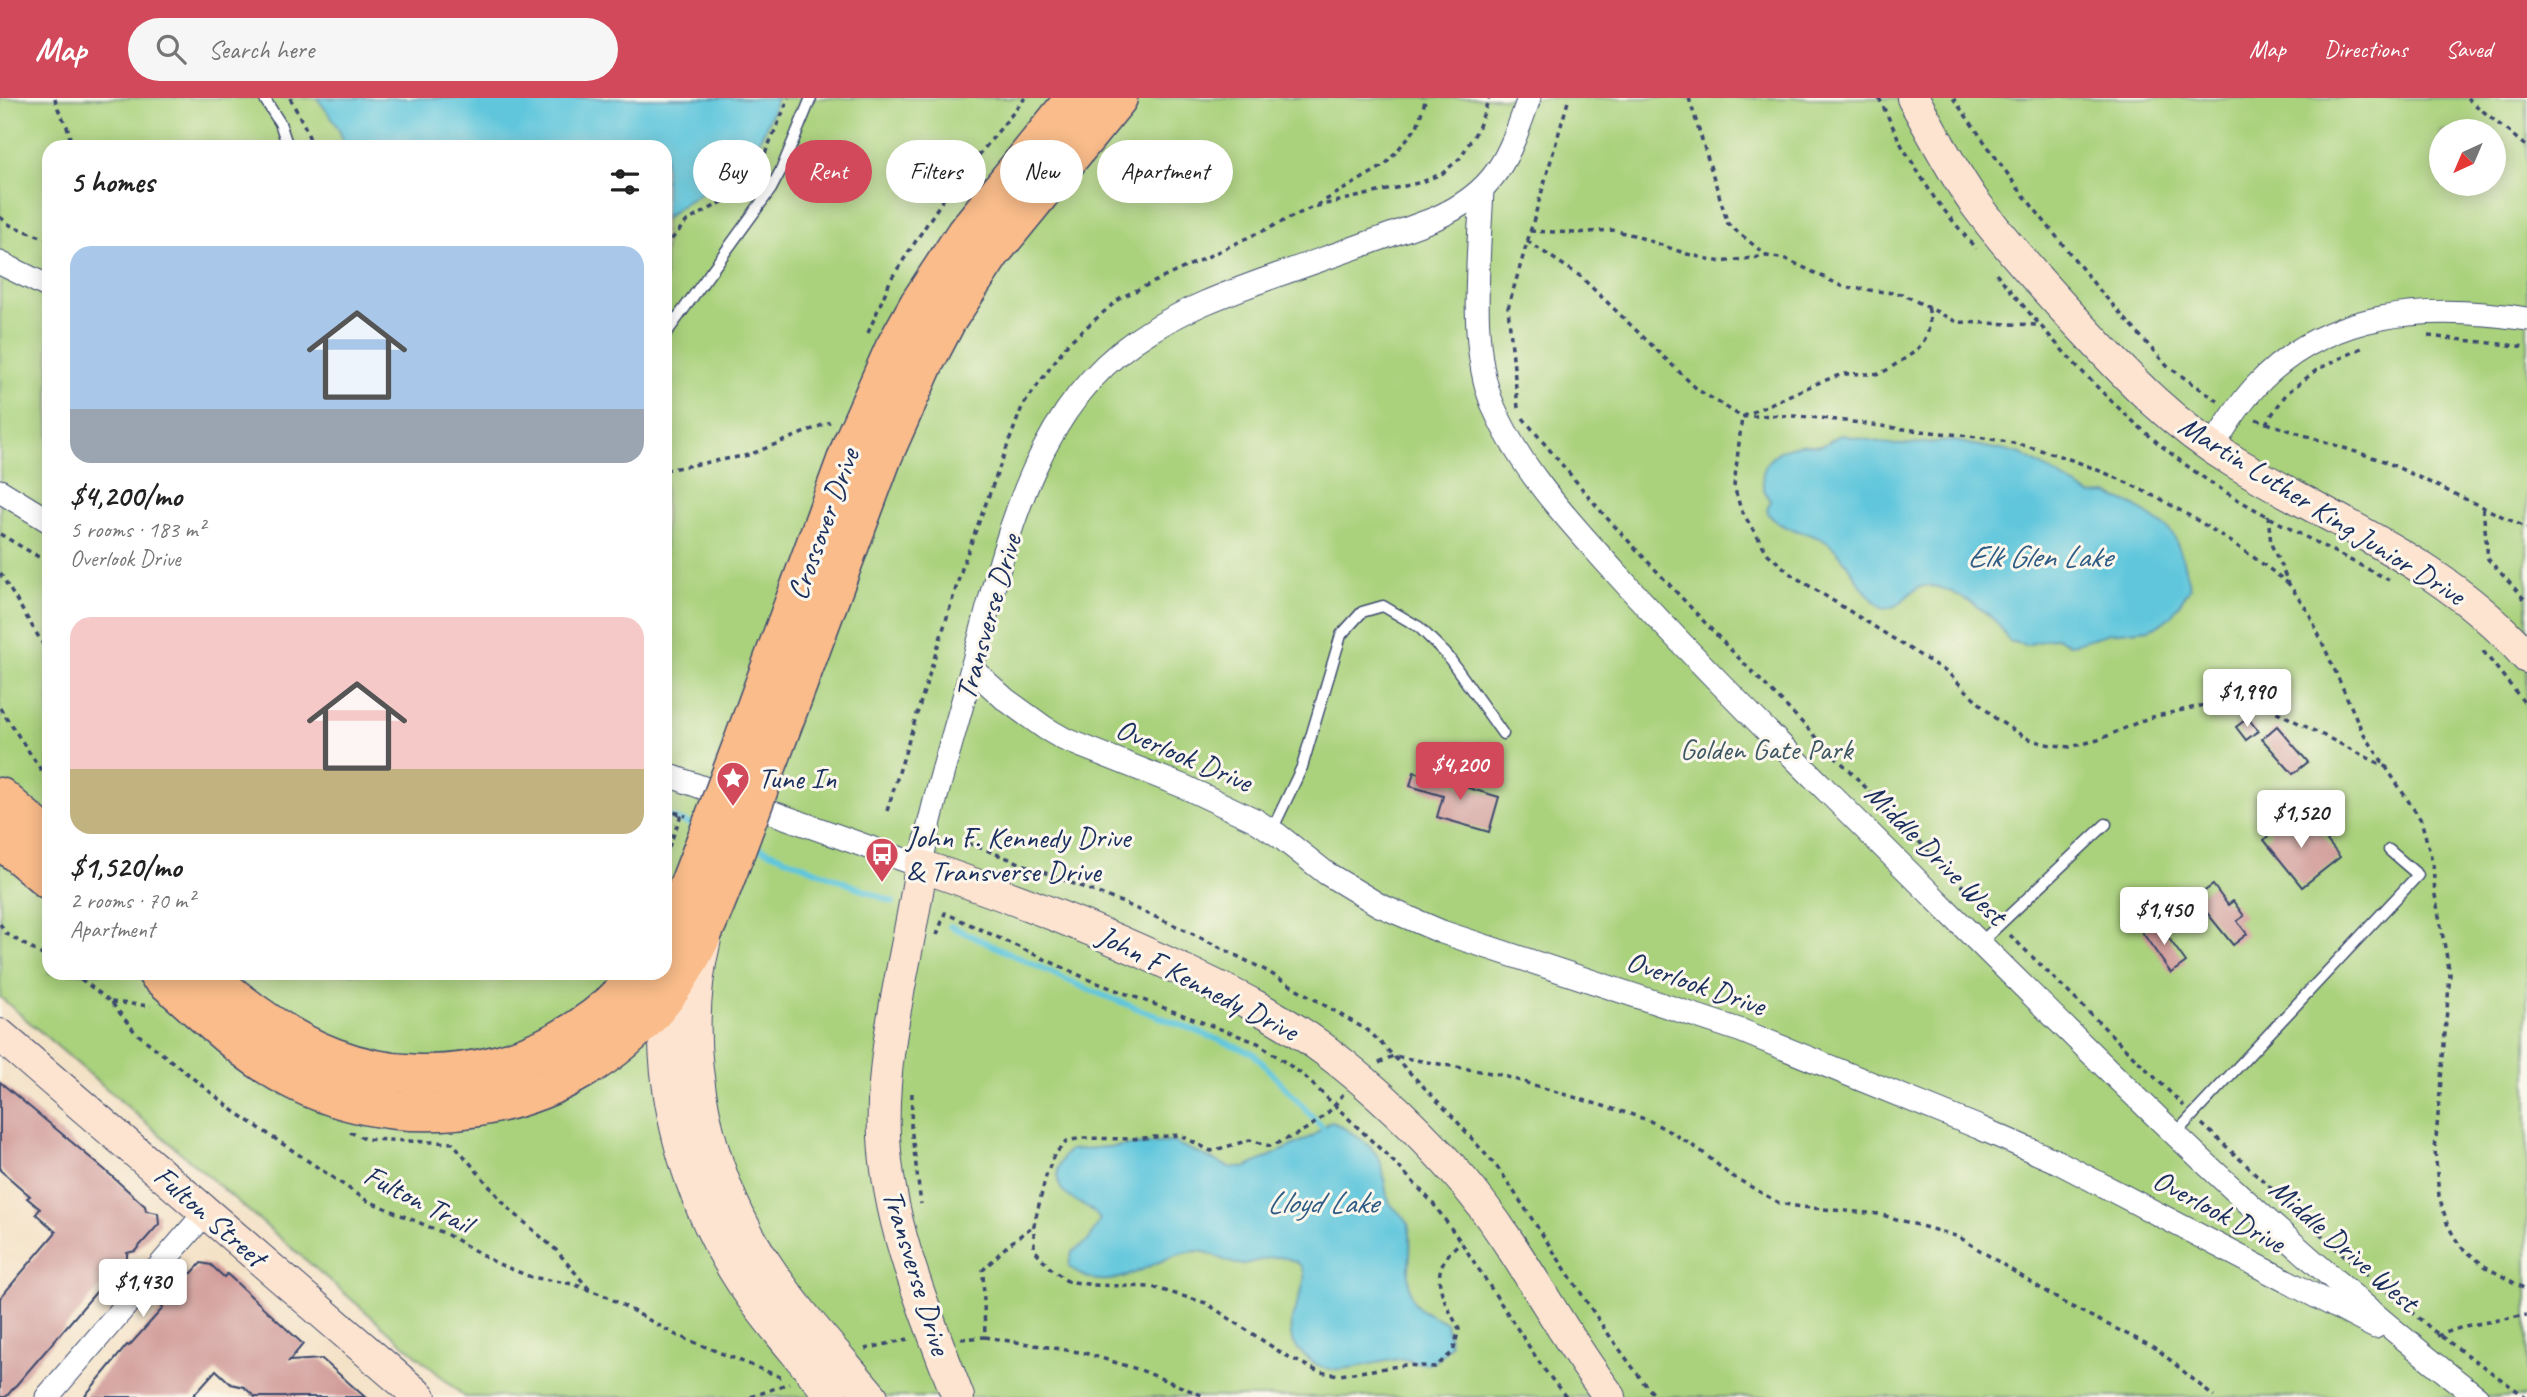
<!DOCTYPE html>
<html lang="en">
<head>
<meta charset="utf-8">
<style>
	body { margin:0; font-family:Caveat,sans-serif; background:#f6f6f6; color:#222; height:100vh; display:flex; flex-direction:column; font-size:26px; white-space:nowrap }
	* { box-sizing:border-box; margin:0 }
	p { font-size:23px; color:#767676 }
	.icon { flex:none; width:38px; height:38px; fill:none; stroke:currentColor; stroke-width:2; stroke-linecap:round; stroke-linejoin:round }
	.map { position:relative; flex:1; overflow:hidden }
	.panel { position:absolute; left:42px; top:42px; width:630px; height:840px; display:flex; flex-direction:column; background:#fff; border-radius:21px; box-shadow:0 4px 18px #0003 }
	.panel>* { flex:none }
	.hud { position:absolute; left:693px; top:42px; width:665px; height:63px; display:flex; gap:14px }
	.needle { width:46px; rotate:224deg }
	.buttons { position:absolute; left:2429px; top:21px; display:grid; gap:14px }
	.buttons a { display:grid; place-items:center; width:77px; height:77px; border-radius:50%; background:#fff; box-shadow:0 4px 18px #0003; font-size:35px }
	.price { position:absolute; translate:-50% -60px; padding:0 16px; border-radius:7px; background:#fff; color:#222; font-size:23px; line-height:46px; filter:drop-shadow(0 2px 4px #0008) }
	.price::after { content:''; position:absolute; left:50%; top:42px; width:21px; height:16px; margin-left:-10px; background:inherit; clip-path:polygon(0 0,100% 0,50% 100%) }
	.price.selected { background:#d1495b; color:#fff }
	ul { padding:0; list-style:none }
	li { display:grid; align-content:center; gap:14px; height:371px; padding:0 28px }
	li span { display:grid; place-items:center; height:217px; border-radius:21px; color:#555 }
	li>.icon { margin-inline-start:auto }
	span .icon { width:126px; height:126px; fill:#fffc; stroke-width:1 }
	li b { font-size:30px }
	h2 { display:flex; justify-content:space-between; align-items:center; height:84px; padding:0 28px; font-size:30px }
	.tag { padding:0 24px; border-radius:32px; background:#fff; box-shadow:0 4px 18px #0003; font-size:24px; line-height:63px }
	.tag.selected { background:#d1495b; color:#fff }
	header { display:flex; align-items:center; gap:42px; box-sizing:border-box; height:98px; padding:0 35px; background:#d1495b; color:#fff }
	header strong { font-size:33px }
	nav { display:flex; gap:38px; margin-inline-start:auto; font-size:24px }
	.search { width:490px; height:63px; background:#f6f6f6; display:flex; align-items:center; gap:18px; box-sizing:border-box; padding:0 24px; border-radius:38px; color:#767676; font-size:26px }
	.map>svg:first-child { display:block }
	.green { fill:#aad27d; stroke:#62806e; stroke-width:2; fill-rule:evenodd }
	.water { fill:#5fc6dc; stroke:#3d7a9d; stroke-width:2 }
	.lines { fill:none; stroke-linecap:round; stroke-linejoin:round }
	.stream { stroke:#5fc6dc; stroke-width:6 }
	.building { fill:#d09a98 }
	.lane-casing { stroke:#3c4a6e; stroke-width:13 }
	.street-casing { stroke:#3c4a6e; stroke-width:25 }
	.secondary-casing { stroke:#3c4a6e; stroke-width:34 }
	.highway-casing { stroke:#3c4a6e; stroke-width:41 }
	.path { stroke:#3c4a6e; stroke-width:3.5; stroke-dasharray:5 5; stroke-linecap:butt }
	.lane { stroke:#fff; stroke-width:10 }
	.street { stroke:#fff; stroke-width:23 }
	.secondary { stroke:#fde4d0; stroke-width:32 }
	.highway { stroke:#f9bc8a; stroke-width:38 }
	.highway-bridge-casing { stroke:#3c4a6e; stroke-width:41; stroke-linecap:butt }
	.highway-bridge { stroke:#f9bc8a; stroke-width:38 }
	.labels { text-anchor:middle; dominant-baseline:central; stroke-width:6; stroke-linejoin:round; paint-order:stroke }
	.street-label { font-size:30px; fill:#1b2f5e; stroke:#fbf7ec }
	.park-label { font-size:30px; fill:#3f5866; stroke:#fbf7ec }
	.poi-label { font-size:30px; fill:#1b2f5e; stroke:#fbf7ec; text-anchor:start }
	.water-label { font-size:32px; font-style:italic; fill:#2f5c84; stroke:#fbf7ec }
</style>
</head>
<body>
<header>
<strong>Map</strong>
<div class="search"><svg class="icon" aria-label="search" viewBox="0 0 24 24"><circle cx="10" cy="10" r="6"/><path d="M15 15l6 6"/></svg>Search here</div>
<nav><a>Map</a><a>Directions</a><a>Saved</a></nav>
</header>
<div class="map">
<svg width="2527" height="1299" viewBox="0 0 2527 1299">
	<rect width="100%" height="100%" fill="#fbf7ec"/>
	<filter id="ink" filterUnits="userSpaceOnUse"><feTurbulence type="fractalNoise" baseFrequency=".0143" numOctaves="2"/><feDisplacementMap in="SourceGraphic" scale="14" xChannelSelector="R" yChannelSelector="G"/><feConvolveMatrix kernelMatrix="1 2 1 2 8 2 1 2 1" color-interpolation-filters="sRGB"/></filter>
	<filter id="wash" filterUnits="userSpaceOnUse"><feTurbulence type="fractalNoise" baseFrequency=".00686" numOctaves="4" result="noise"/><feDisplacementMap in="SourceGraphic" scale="28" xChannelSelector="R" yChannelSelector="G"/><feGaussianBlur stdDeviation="1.57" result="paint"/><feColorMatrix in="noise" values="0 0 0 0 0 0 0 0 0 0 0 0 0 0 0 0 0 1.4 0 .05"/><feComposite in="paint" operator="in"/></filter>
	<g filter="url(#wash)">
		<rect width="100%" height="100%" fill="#f4e2c7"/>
		<path class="green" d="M 0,0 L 2527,0 L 2527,1299 L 465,1299 L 0,899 ZM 2441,33 L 2494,33 L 2494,86 L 2441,86 ZM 49,49 L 665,49 L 665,875 L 49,875 Z"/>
		<g class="water">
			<path d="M 317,0 L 512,0 C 532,6 552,5 572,0 L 777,0 C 766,30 754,65 725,82 C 703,95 683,103 665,121 L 665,49 L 344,49 C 342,30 328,15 317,0 Z"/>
			<path d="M 1842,337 L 1895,347 L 1954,343 L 2021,356 L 2091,397 L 2108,396 L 2135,408 L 2167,430 L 2174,438 L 2181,455 L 2190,490 L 2171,518 L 2159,527 L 2149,531 L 2110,535 L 2069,547 L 2057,539 L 2026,547 L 2009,543 C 2004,537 2002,530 1997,525 C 1983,510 1940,482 1920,489 C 1905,495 1902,511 1884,510 C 1858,495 1850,459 1825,443 C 1807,432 1777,433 1767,413 L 1770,403 C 1752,376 1769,351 1800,347 C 1807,345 1815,349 1822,347 C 1830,345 1834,338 1842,337 Z"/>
			<path d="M 1331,1023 C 1348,1032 1377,1048 1382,1068 C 1385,1080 1384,1094 1390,1105 C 1396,1114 1407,1118 1409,1130 C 1414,1152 1404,1178 1412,1200 C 1418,1215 1435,1217 1446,1225 L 1450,1247 C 1444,1254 1439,1262 1430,1265 C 1420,1268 1411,1261 1400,1261 C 1380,1263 1343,1274 1327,1271 C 1315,1268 1300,1255 1294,1245 C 1278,1220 1324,1176 1294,1163 C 1274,1154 1263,1163 1243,1166 C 1227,1168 1214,1153 1198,1153 C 1155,1154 1111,1207 1069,1168 L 1072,1154 L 1089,1142 L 1100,1122 C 1090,1102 1053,1105 1058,1071 C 1060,1063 1063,1057 1070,1052 L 1173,1044 L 1229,1069 L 1245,1070 L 1313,1038 Z"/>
		</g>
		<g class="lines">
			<g class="stream">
				<path d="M 665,717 L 696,728"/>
				<path d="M 753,747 L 893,804"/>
				<path d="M 950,828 L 1087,891 L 1253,955 L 1322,1029"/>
			</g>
		</g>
		<g id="blocks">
			<g class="building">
				<path d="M 2248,620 L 2258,633 L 2246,642 L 2236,629 Z"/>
				<path d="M 2277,628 L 2308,664 L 2293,676 L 2262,641 Z"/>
				<path d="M 1414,674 L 1499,699 L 1489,734 L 1437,719 L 1443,698 L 1410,688 Z"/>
				<path d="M 2282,719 L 2292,733 L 2309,720 L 2340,759 L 2302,789 L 2264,742 L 2272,735 L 2268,729 Z"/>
				<path d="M 2213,787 L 2228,807 L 2233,803 L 2244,818 L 2237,823 L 2247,836 L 2233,847 L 2195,800 Z"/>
				<path d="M 2155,794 L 2176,818 L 2164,828 L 2143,804 Z"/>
				<path d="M 2157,824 L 2186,864 L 2171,875 L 2142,834 Z"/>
				<path d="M 0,984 L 105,1072 L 145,1108 L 146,1113 L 158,1115 L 159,1126 L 135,1153 L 127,1155 L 127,1166 L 114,1169 L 114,1181 L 108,1182 L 97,1193 L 6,1299 L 0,1299 L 0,1200 L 56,1134 L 36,1116 L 40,1111 L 27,1100 L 30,1098 L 0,1072 Z"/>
				<path d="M 201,1165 L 211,1167 L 224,1179 L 227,1176 L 303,1246 L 289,1263 L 322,1261 L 365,1299 L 255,1299 L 244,1289 L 231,1286 L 216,1272 L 192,1299 L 84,1299 L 127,1247 L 129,1248 L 163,1210 L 156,1204 L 170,1202 L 185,1184 L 187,1176 L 192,1175 Z"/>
			</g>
		</g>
	</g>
	<g filter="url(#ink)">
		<use href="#blocks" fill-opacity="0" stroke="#3c4a6e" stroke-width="2"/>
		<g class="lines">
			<defs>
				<g id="lane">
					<path d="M 264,0 L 280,25 L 288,49"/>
					<path d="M 665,237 L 771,91 L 782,70 L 811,0"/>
					<path d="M 1272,732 L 1302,669 L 1341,537 L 1362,514 L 1383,508 L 1419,529 L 1447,557 L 1503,636"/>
					<path d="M 1980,845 L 2106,726"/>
					<path d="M 2175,1036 L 2418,777 L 2389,752"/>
				</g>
				<g id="street">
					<path d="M 1482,92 C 1479,157 1468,251 1494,310 C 1521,372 1569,423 1614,473 C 1683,549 1756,622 1829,695 C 2039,902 2243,1118 2477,1299"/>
					<path d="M 0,165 L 49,189"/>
					<path d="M 2212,350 C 2225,329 2238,308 2255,289 C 2327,211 2428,206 2527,221"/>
					<path d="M 0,393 L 49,423"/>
					<path d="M 972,571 L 1005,601 L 1045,630 L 1064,641 L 1185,689 L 1255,722 L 1278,737 L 1326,775 L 1379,807 L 1442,834 L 1742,933 L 1978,1029 L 2058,1064 L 2375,1229"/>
					<path d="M 665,676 L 921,768 C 931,707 951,648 967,588 C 1001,468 1025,319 1135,243 C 1182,210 1236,192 1289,173 C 1337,156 1386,139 1434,121 C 1496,94 1508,61 1529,0"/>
					<path d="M 47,1299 L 206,1114"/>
				</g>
				<g id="secondary">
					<path d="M 1913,0 C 1932,34 1950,69 1972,101 C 2006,148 2046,192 2086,234 C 2130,282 2176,329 2233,363 C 2336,426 2445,465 2527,559"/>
					<path d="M 705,841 C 678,951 706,1078 769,1171 C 799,1216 837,1257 872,1299"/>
					<path d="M 667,887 C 656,991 686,1099 743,1186 C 769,1226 803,1261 832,1299"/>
					<path d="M 0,937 L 420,1299"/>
					<path d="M 958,1299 C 926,1215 888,1129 884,1038 C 880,947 909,857 921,768 C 1010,798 1098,832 1182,872 C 1232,895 1282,920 1326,953 C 1376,991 1423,1036 1464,1084 C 1520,1151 1557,1230 1610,1299"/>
				</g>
				<g id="highway">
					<path d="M 742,647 L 852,346 L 894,251 L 919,206 L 965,136 L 1075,0"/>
					<path d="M 771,658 L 883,358 L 924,266 L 947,222 L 991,155 L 1118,0"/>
					<path d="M 0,699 L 49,741"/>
					<path d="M 0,741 L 49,782"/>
					<path d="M 665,838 L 681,807 L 704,747"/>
					<path d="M 157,875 C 202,913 246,960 299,985 C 418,1042 572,1011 657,909 C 694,865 714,812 734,758"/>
					<path d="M 205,875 C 243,909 285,941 333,959 C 439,1000 569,965 640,875"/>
				</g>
			</defs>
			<use href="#lane" class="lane-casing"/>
			<use href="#street" class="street-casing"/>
			<use href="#secondary" class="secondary-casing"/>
			<use href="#highway" class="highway-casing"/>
			<g class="path">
				<path d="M 55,0 C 59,22 71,23 70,49"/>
				<path d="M 290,0 L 305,29 L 313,49"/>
				<path d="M 1689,0 L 1728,126 L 1767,158 L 1786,161 L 1844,189 L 1902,196 L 1957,224 L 2039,227"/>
				<path d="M 1879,0 L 1902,48 L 1935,101 L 1976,151"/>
				<path d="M 1953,0 L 2017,89 L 2095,187 L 2167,268 L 2218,303"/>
				<path d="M 2467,0 L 2527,49"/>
				<path d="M 1317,107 L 1385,67 L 1417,29 L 1426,0"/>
				<path d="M 0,119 L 10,127 L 49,142"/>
				<path d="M 1530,133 L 1577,135 L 1612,132 L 1633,137 L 1687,156 L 1721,164 L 1767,158"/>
				<path d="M 1527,143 L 1580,178 L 1698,292 L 1742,319 C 1773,305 1805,289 1837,278 C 1852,273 1866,278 1880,275 C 1887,273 1893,268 1899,264 C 1923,251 1934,235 1928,208"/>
				<path d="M 665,149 L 687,123 L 728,101 L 743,88 L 760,67 L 789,0"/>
				<path d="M 1996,175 C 2066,260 2142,345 2237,401 C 2287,430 2338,456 2389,482"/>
				<path d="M 868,235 L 891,181 L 942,103 L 1025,0"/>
				<path d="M 2428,238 L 2527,249"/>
				<path d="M 1518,310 L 1508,210 L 1569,0"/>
				<path d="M 1523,320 L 1605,418 L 1726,547 L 1990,816"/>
				<path d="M 2256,321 L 2266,325 L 2287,295 L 2318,271 L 2366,248"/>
				<path d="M 2267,325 L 2384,363 L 2527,430"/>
				<path d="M 665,372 L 749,357 L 830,324"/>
				<path d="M 2483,410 L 2488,461 L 2527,504"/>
				<path d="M 2268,417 L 2271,446 L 2289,486 L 2309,515 L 2362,633 L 2421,722 L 2433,766 L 2435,797 L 2450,876 L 2435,1052 L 2439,1098 L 2448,1128 L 2460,1148 L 2486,1169 L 2527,1192"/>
				<path d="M 0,436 L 49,465"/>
				<path d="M 0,475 L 49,556"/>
				<path d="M 2289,486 C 2212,425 2113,368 2017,346 C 1977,337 1935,335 1895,330 C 1844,323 1794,314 1742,319 L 1734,388 L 1741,412 L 1768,456 L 1792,477 L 1948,575 L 1996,621 L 2026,640 L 2045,646 L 2070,649 L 2098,642 L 2148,620 L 2218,604 L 2261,606 L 2388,670"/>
				<path d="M 2483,553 L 2527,608"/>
				<path d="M 0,610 L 49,684"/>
				<path d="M 665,711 L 686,718"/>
				<path d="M 887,713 L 964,464 L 1022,309 L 1068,245 L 1120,200 L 1313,109 L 1422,84 L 1443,75 L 1460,60 L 1478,31 L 1489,0"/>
				<path d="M 968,745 L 1121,804 L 1183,831 L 1265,872 L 1370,934 L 1454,1020 L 1501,1074 L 1604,1230 L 1647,1289 L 1657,1299"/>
				<path d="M 665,759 L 681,717"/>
				<path d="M 0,826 L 7,836 L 49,861"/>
				<path d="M 937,837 L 945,815 L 1092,883 L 1258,945 L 1303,977 L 1396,1066 L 1432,1104 L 1461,1144 L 1543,1270 L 1566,1299"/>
				<path d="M 2010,837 L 2184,1008"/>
				<path d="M 73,875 L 111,904 L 135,934 L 234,1013 L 366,1102 L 446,1136 L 496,1165 L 531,1179 L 573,1186 L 608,1199 L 676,1237 L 783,1280"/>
				<path d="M 111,904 L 151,908"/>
				<path d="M 1379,965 L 1393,958 L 1497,976 L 1630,1016 L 1650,1023 L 1674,1036 L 1701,1053 L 1729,1076 L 1779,1105 L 1801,1109 L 1879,1116 L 1959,1139 L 2064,1205 L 2157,1251 L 2214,1299"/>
				<path d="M 912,995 L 911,1029 L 921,1106"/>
				<path d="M 1343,996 C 1326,1023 1298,1037 1270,1048 L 1250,1042 L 1211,1053 L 1180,1037 L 1131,1041 L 1082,1040 L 1067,1043 L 1054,1057 L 1046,1078 L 1034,1127 L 1034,1151 L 1049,1169 L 1067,1183 L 1093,1187 L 1152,1189 L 1206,1205 L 1283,1256 L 1319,1274 L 1339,1277 L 1405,1267 L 1435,1269 L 1453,1254 L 1459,1231 C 1441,1196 1425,1173 1461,1144"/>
				<path d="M 2202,1026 L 2353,1166 L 2439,1237 L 2526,1299"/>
				<path d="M 350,1034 L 365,1041 L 453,1045 L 507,1109 L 556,1152 L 589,1191"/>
				<path d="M 2437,1238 L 2465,1228 L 2527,1217"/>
				<path d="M 985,1239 L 1085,1255 L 1143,1273 L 1206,1299"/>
				<path d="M 961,1241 L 985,1239 L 983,1172 L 1007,1148 L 1034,1127"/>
				<path d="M 865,1251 L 908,1241"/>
				<path d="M 751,1299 L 789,1285"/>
			</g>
			<use href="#lane" class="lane"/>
			<use href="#street" class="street"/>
			<use href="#secondary" class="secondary"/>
			<use href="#highway" class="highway"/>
			<defs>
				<g id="highway-bridge">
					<path d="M 704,747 L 742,647"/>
					<path d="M 734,758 L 771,658"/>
				</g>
			</defs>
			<use href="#highway-bridge" class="highway-bridge-casing"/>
			<use href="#highway-bridge" class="highway-bridge"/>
		</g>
	</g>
	<defs>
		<symbol id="sight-pin" viewBox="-11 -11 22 30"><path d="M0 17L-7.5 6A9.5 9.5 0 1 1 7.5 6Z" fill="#d1495b" stroke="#fbf7ec"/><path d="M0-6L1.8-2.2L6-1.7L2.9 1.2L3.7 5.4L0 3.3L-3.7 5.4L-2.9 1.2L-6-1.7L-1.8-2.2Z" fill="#fff"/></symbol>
		<symbol id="bus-pin" viewBox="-11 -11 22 30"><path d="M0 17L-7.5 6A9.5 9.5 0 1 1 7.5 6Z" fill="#d1495b" stroke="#fbf7ec"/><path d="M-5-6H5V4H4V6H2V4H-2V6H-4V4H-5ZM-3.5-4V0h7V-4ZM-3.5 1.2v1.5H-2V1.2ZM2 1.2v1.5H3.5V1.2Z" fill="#fff"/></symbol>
	</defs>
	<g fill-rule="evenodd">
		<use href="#sight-pin" x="714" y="661" width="38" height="52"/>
		<use href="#bus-pin" x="863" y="737" width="38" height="52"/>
	</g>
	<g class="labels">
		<g class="street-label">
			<text transform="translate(2322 412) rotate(32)">Martin Luther King Junior Drive</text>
			<text transform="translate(823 426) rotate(-70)">Crossover Drive</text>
			<text transform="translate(988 519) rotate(-74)">Transverse Drive</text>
			<text transform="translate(1184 657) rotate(23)">Overlook Drive</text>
			<text transform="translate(1936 756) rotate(45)">Middle Drive West</text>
			<text transform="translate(1198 885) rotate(27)">John F Kennedy Drive</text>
			<text transform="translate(1696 885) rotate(19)">Overlook Drive</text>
			<text transform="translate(418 1101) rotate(27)">Fulton Trail</text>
			<text transform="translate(2219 1113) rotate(28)">Overlook Drive</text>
			<text transform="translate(210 1118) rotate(41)">Fulton Street</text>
			<text transform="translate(2344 1147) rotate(41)">Middle Drive West</text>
			<text transform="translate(917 1174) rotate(73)">Transverse Drive</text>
		</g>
		<g class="park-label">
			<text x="1766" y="651">Golden Gate Park</text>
		</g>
		<g class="poi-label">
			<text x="758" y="680">Tune In</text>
			<text x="906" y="739">John F. Kennedy Drive<tspan x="906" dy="34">&amp; Transverse Drive</tspan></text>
		</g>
		<g class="water-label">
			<text x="2039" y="458">Elk Glen Lake</text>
			<text x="1322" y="1104">Lloyd Lake</text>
		</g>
	</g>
</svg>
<div class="buttons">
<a><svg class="needle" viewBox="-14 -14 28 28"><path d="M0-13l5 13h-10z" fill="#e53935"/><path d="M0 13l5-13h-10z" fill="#767676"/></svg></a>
</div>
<b class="price" style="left:2247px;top:631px">$1,990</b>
<b class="price selected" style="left:1460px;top:704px">$4,200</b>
<b class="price" style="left:2301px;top:752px">$1,520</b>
<b class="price" style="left:2164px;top:849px">$1,450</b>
<b class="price" style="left:143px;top:1221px">$1,430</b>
<div class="hud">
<a class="tag">Buy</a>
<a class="tag selected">Rent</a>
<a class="tag">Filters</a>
<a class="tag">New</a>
<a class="tag">Apartment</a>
</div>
<section class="panel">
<h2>5 homes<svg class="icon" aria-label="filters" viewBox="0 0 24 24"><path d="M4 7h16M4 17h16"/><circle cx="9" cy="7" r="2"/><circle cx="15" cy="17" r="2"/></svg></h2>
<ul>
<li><span style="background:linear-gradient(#a9c7e8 75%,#9aa5b1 0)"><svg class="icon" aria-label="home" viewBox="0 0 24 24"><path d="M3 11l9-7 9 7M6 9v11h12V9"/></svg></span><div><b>$4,200/mo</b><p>5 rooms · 183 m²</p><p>Overlook Drive</p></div></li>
<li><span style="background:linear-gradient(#f6c9c9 70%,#c2b280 0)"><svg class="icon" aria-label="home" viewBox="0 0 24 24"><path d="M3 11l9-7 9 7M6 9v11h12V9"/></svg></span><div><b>$1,520/mo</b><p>2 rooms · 70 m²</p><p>Apartment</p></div></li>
</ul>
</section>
</div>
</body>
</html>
